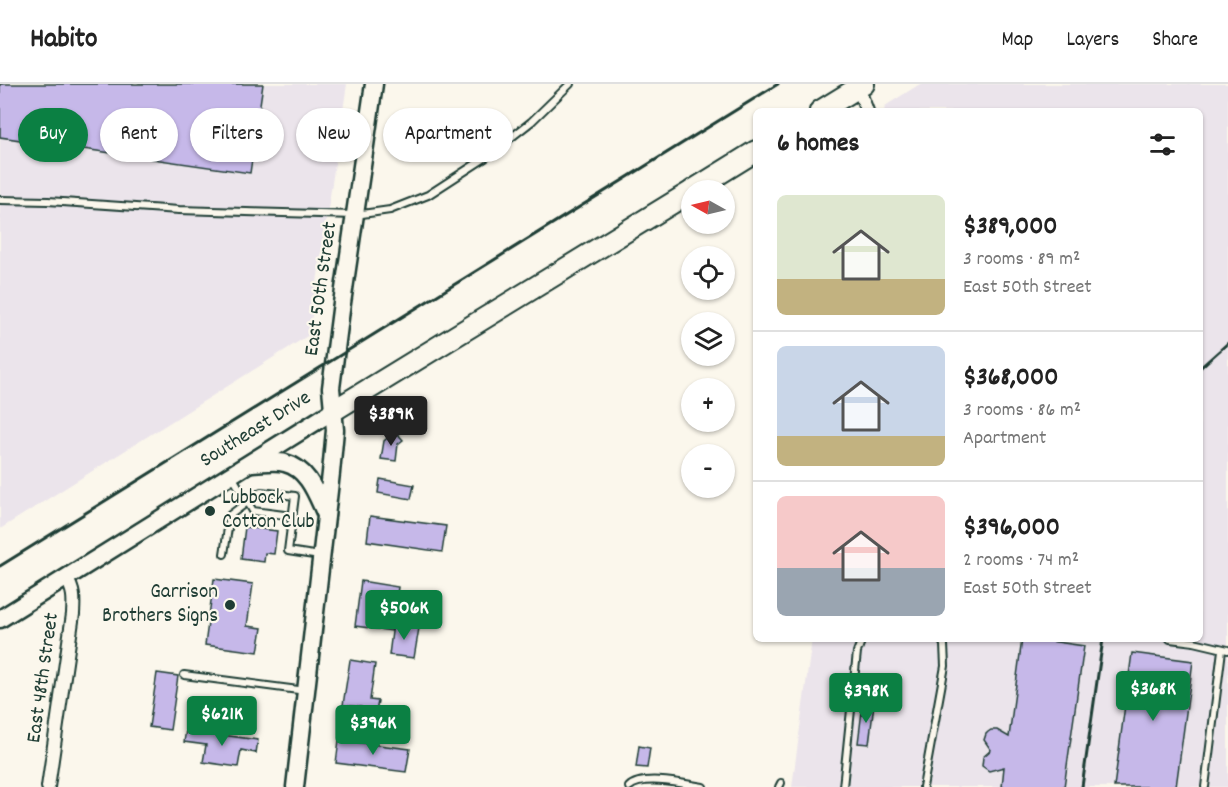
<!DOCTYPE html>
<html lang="en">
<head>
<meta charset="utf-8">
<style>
	body { margin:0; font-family:Dekko,sans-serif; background:#f2f2f2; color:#222; height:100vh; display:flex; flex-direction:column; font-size:22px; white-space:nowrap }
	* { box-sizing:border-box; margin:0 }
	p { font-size:20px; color:#767676 }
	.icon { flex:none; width:33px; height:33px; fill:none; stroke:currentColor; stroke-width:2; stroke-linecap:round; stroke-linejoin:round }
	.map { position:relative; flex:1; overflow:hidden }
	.panel { position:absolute; left:753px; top:24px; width:450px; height:534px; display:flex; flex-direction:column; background:#fff; border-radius:9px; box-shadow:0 2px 4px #0004 }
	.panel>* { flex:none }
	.hud { position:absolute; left:18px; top:24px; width:570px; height:54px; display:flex; gap:12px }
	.needle { width:39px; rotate:278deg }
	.buttons { position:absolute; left:681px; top:96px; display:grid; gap:12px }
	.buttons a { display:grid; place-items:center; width:54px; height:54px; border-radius:50%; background:#fff; box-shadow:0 2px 4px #0004; font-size:30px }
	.price { position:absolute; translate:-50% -51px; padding:0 14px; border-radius:6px; background:#0b8043; color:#fff; font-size:20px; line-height:39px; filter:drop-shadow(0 2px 3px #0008) }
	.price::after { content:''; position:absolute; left:50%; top:36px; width:18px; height:14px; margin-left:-9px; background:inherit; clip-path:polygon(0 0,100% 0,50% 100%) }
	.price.on { background:#222; color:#fff }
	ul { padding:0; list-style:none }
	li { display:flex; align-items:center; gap:18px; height:150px; padding:0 24px }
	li+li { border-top:2px solid #e0e0e0 }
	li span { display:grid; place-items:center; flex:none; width:168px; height:120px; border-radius:9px; color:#555 }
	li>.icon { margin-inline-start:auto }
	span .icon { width:72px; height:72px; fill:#fffc; stroke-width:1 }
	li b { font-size:26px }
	h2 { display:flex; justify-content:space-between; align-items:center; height:72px; padding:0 24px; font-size:26px }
	.pill { padding:0 21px; border-radius:27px; background:#fff; box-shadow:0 2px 4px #0004; font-size:21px; line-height:54px }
	.pill.on { background:#0b8043; color:#fff }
	header { display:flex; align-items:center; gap:36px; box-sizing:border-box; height:84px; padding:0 30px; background:#fff; border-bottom:2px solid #e0e0e0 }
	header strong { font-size:28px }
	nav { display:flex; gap:33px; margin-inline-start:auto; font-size:21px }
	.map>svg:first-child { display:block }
	.built { fill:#ebe4eb }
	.building { fill:#c6b8e9; stroke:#1f3d34; stroke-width:1.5 }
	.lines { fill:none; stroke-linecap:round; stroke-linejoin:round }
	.service-casing { stroke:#1f3d34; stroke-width:10 }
	.minor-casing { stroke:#1f3d34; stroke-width:16 }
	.secondary-casing { stroke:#1f3d34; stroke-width:21 }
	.primary-casing { stroke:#1f3d34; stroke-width:24 }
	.service { stroke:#fbf7ec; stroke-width:6 }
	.minor { stroke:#fbf7ec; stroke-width:12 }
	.secondary { stroke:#fbf7ec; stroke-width:16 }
	.primary { stroke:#fbf7ec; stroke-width:20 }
	.rail { stroke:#1f3d34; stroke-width:3 }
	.poi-dot { fill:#1f3d34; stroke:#fbf7ec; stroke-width:2 }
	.labels { text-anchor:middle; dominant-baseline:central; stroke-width:4.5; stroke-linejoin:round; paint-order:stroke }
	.street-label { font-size:21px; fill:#1f3d34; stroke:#fbf7ec }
	.poi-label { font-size:21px; fill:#1f3d34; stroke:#fbf7ec; text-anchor:start }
</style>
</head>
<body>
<header>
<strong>Habito</strong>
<nav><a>Map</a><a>Layers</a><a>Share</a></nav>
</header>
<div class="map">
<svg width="1228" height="703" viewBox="0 0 1228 703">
	<rect width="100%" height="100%" fill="#fbf7ec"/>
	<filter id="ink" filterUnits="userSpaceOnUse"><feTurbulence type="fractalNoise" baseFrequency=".0167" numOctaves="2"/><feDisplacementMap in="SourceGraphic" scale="12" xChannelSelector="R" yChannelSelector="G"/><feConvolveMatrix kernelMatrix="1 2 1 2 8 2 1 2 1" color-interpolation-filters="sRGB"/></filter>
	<g filter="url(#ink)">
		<g class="built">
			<path d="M 0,0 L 347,0 L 309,251 L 0,445 Z"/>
			<path d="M 920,0 L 1228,0 L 1228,703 L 792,703 L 812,555 L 1200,555 L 1200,27 L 884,27 L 885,22 Z"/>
		</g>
		<g class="building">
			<path d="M 0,0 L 263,0 L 250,89 L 0,53 Z"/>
			<path d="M 395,347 L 403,356 L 398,360 L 396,377 L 381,375 L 384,357 Z"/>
			<path d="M 380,395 L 414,401 L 411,415 L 378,409 Z"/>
			<path d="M 370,432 L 446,442 L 442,468 L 367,457 Z"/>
			<path d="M 245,443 L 277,447 L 274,470 L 265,469 L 264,478 L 241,475 Z"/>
			<path d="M 214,495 L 253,500 L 247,542 L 262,544 L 258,568 L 205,561 Z"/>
			<path d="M 361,497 L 398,503 L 392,547 L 355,542 Z"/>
			<path d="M 393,540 L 419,544 L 414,574 L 389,571 Z"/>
			<path d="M 1022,555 L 1036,555 L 1084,562 L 1064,703 L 1002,703 L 1004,683 L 989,687 L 982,682 L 983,673 L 991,666 L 984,656 L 986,650 L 988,648 L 991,646 L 997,646 L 1009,653 Z"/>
			<path d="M 1132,569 L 1193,577 L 1176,703 L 1114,703 Z"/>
			<path d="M 350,576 L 375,580 L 370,616 L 378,617 L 376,628 L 361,626 L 361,623 L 343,621 Z"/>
			<path d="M 157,589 L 178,592 L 170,646 L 149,643 Z"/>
			<path d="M 863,619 L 874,620 L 869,660 L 858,659 Z"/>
			<path d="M 186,646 L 258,656 L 256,669 L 241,666 L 238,683 L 203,678 L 206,661 L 184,658 Z"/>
			<path d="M 339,656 L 410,665 L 406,688 L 336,679 Z"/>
			<path d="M 639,662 L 650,664 L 647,684 L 636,683 Z"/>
		</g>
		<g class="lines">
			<defs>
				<g id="service">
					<path d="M 0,116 L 48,117 L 179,126 L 355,131 L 390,126 L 428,111 L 485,74 L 531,38 L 570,0"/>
					<path d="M 232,392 L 253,427 L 292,432"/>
					<path d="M 224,470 L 230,431 L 261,408 L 295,412 L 288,467 L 320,472"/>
					<path d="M 1170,555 L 1194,558 L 1228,566"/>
					<path d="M 184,591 L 306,607"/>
					<path d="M 629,703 C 642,690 685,700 703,703"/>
					<path d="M 779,703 L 781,699"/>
					<path d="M 843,703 L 857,568 L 862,555"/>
					<path d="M 923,703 L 945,582 L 944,561 L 941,555"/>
					<path d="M 1205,703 L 1222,566"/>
				</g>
				<g id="minor">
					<path d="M 858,3 L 867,27"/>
					<path d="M 48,703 L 73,530 C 74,514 74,507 66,493"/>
				</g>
				<g id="secondary">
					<path d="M 251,379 C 262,379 275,376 285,379 C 309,385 317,412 326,431"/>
					<path d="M 0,535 L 333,327"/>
					<path d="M 295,703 L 331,389 L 335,346 L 331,304 L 341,226 L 374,0"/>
				</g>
				<g id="primary">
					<path d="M 820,27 L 864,0"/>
					<path d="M 693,106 L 756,67"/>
					<path d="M 333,327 L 692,107"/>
				</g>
			</defs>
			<use href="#service" class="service-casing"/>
			<use href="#minor" class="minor-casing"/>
			<use href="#secondary" class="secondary-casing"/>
			<use href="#primary" class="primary-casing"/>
			<use href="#service" class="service"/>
			<use href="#minor" class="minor"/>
			<use href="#secondary" class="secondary"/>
			<use href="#primary" class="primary"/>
			<g class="rail">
				<path d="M 1200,284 L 1228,259"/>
				<path d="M 0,482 L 778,0"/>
				<path d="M 1082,703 L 1103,555"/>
			</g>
		</g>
	</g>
	<g class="poi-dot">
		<circle cx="210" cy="427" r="6"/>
		<circle cx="230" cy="521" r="6"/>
	</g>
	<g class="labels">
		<g class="street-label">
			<text transform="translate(322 205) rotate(-82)">East 50th Street</text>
			<text transform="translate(256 346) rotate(-32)">Southeast Drive</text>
			<text transform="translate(44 594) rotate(-82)">East 48th Street</text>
		</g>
		<g class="poi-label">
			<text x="222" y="415">Lubbock<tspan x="222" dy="24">Cotton Club</tspan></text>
			<text x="218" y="509" text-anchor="end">Garrison<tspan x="218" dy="24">Brothers Signs</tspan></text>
		</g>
	</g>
</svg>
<div class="buttons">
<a><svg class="needle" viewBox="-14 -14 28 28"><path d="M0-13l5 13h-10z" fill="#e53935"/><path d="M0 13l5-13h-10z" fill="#767676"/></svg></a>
<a><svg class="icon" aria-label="locate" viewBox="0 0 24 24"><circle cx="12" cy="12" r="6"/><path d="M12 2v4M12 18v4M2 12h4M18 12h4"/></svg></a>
<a><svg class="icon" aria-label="layers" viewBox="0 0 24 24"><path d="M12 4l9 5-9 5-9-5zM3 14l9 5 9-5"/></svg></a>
<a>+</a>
<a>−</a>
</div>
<b class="price on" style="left:391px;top:363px">$389K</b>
<b class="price" style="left:404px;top:557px">$506K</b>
<b class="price" style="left:1153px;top:638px">$368K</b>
<b class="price" style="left:866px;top:640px">$398K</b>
<b class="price" style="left:222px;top:663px">$621K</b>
<b class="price" style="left:373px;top:672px">$396K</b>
<div class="hud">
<a class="pill on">Buy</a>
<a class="pill">Rent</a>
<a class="pill">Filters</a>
<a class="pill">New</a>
<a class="pill">Apartment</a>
</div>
<section class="panel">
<h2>6 homes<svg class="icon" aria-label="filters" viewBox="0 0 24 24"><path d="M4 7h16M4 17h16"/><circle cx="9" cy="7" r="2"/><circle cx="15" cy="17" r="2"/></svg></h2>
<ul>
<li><span style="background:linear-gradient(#dfe7d0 70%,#c2b280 0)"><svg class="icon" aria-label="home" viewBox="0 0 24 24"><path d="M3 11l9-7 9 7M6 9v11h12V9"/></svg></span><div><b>$389,000</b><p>3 rooms · 89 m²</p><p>East 50th Street</p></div></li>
<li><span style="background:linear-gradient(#c9d6e8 75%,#c2b280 0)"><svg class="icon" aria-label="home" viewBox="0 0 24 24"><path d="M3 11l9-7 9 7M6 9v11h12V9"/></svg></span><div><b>$368,000</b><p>3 rooms · 86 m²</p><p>Apartment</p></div></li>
<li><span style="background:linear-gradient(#f6c9c9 60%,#9aa5b1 0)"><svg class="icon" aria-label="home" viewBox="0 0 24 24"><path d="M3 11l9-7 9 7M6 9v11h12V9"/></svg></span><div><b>$396,000</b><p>2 rooms · 74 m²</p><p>East 50th Street</p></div></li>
</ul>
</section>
</div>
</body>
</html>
